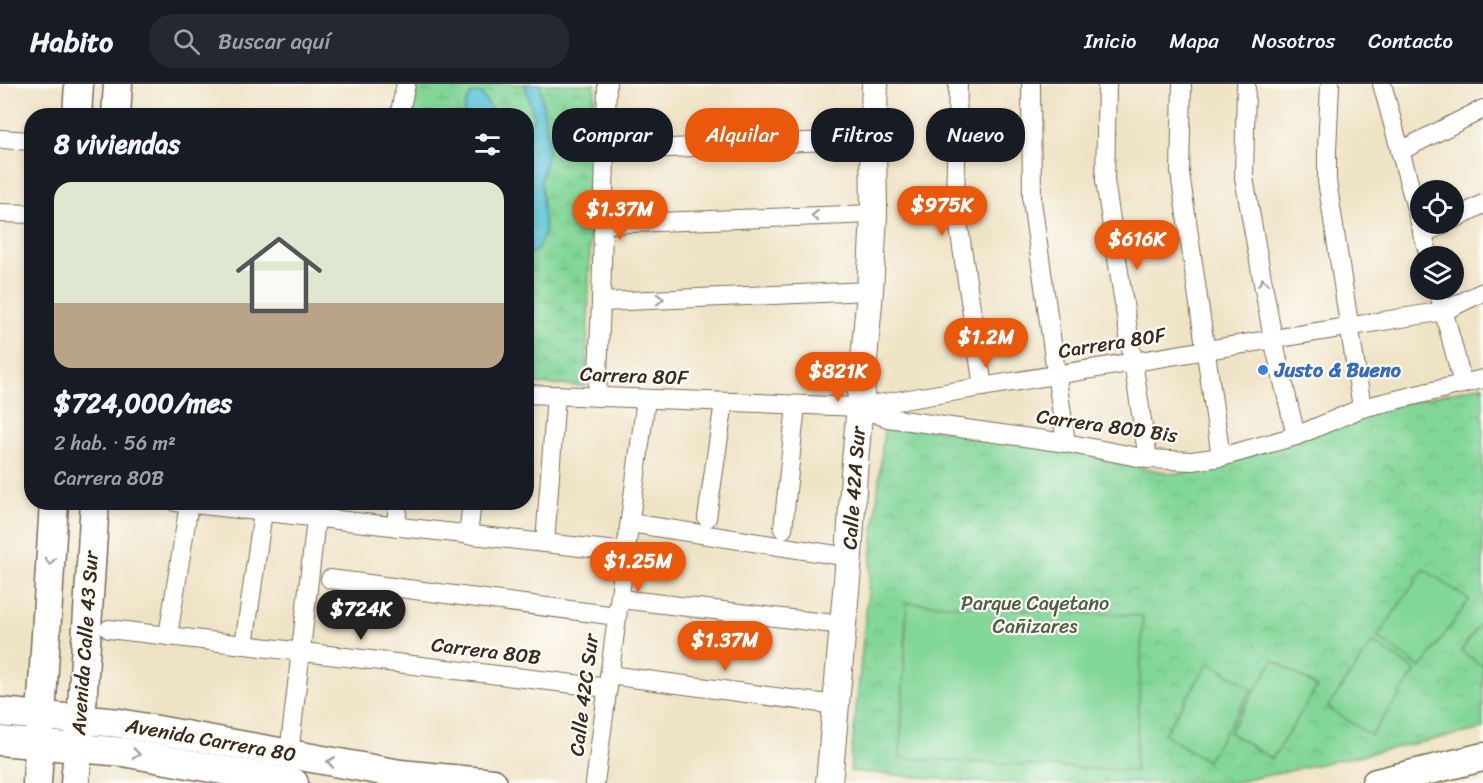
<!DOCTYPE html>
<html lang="es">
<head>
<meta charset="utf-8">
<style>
	body { margin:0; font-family:Sriracha,sans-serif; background:#242831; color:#f1f3f6; height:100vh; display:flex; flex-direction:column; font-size:22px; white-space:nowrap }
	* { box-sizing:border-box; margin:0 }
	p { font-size:20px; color:#9ea1a6 }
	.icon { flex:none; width:33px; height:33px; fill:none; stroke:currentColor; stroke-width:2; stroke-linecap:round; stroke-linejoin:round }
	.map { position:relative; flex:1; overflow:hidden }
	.sheet { position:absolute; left:24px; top:24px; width:510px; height:402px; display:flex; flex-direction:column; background:#171b24; border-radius:24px; box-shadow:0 3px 9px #0003 }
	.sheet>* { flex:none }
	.guide { position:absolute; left:552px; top:24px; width:570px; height:54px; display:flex; gap:12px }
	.fabs { position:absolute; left:1410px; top:96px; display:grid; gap:12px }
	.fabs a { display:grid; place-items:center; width:54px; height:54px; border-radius:50%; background:#171b24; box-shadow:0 3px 9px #0003; font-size:30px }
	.price { position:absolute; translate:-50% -51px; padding:0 14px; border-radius:21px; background:#ea580c; color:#fff; font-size:20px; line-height:39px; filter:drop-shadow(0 2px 3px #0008) }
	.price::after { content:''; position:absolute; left:50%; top:36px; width:18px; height:14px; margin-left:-9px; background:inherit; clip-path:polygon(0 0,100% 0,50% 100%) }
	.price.selected { background:#222; color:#fff }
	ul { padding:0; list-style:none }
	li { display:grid; align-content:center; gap:12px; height:318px; padding:0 30px }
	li+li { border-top:2px solid #363941 }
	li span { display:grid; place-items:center; height:186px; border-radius:18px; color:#555 }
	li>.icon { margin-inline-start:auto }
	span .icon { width:108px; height:108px; fill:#fffc; stroke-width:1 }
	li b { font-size:26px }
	h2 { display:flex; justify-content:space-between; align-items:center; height:72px; padding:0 30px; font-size:26px }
	.tag { padding:0 21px; border-radius:24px; background:#171b24; box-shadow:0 3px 9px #0003; font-size:21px; line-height:54px }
	.tag.selected { background:#ea580c; color:#fff }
	header { display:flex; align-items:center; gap:36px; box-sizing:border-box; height:84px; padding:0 30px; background:#171b24; border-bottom:2px solid #363941 }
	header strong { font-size:28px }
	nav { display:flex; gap:33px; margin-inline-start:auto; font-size:21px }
	.search { width:420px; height:54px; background:#242831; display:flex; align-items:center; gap:15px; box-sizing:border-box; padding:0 21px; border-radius:24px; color:#9ea1a6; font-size:22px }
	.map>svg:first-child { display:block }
	.wetland { fill:url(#wetland-marsh); stroke:#5e805b; stroke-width:1.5 }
	.park { fill:url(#park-crowns); stroke:#5e805b; stroke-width:1.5 }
	.pitch { fill:#82d698; stroke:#5e805b; stroke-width:1.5 }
	.water { fill:#5bc4d7; stroke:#4b777a; stroke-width:1.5 }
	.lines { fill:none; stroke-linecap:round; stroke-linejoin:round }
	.street-casing { stroke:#7a6b58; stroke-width:20 }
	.secondary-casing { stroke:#7a6b58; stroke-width:28 }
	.primary-casing { stroke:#7a6b58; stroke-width:31 }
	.street { stroke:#fff; stroke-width:18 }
	.secondary { stroke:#fff; stroke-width:26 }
	.primary { stroke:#fff; stroke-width:28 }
	.oneway { stroke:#a79f9a }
	.shop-dot { fill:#3f7fe0; stroke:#fdfcf7; stroke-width:2 }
	.labels { text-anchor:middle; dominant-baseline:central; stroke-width:4.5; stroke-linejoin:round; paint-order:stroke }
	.street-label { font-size:20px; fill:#3b2a1e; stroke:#fdfcf7 }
	.shop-label { font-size:20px; font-weight:bold; fill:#366cbe; stroke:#fdfcf7; text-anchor:start }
	.park-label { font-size:20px; fill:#505e43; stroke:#fdfcf7 }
</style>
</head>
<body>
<header>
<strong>Habito</strong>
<div class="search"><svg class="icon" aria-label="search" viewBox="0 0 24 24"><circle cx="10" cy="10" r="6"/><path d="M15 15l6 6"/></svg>Buscar aquí</div>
<nav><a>Inicio</a><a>Mapa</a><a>Nosotros</a><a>Contacto</a></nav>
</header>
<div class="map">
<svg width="1483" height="699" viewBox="0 0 1483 699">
	<defs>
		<pattern id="wetland-marsh" width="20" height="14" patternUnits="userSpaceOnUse" patternTransform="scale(1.5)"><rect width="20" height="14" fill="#82d698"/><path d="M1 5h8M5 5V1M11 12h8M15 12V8" fill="none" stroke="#71b883"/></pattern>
		<pattern id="park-crowns" width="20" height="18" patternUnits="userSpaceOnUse" patternTransform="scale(1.5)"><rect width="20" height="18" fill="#82d698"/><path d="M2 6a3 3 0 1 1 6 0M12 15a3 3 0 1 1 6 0" fill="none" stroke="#71b883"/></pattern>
	</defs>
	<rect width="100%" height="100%" fill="#fdfcf7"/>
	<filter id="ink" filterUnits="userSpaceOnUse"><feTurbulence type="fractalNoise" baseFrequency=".0167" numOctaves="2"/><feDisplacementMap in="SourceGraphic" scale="12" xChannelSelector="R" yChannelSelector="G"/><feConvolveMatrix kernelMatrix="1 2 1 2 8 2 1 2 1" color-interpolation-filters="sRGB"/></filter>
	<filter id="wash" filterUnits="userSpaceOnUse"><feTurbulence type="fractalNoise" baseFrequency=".008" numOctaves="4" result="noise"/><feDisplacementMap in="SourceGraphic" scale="24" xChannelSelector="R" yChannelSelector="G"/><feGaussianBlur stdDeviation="1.35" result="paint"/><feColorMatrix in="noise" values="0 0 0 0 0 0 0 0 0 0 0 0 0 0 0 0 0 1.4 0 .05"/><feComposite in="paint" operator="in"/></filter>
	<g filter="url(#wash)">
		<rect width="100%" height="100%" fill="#efe3c5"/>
		<path class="wetland" d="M 418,0 L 595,0 L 586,302 L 527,300 L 526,32 L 410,32 Z"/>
		<path class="park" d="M 1483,301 L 1483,645 L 1232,699 L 988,699 L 850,687 L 884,346 L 907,342 L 1038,358 L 1122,380 L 1177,390 L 1220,382 L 1392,322 Z"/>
		<g class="pitch">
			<path d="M 1424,485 L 1469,516 L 1421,584 L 1377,553 Z"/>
			<path d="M 907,519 L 1143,532 L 1135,687 L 900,674 Z"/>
			<path d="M 1483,535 L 1483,582 L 1461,567 Z"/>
			<path d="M 1373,558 L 1416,587 L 1371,652 L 1328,623 Z"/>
			<path d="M 1274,576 L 1317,603 L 1272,675 L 1229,648 Z"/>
			<path d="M 1209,578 L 1252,605 L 1207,677 L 1164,650 Z"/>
		</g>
		<g class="water">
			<path d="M 525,0 L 540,0 L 549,64 L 541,97 L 545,148 L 537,167 L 527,171 L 527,41 L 534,34 Z"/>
			<path d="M 472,9 L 481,10 L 492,26 L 499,31 L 464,31 L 465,21 Z"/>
		</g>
	</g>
	<g filter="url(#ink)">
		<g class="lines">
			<defs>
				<g id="street">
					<path d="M 958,0 L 955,117 L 983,303"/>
					<path d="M 1031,0 L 1032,117 L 1066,359"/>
					<path d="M 1107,0 L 1105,97 L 1148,375"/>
					<path d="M 1182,0 L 1180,89 L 1221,373"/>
					<path d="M 1246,0 L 1244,94 L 1273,255 L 1296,352"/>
					<path d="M 1330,0 L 1327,66 L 1327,97 L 1362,324"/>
					<path d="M 1382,0 L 1429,172"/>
					<path d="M 399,32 L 406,0"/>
					<path d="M 0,55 L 32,57"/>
					<path d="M 605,67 L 873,55"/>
					<path d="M 1400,67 L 1483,25"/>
					<path d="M 0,129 L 32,130"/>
					<path d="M 1454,135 L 1483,120"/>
					<path d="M 603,140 L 874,130"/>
					<path d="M 1422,150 L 1444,140"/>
					<path d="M 1438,206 L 1463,300"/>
					<path d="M 601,218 L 870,207"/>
					<path d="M 526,310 L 860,323 L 1444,227 L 1483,208"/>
					<path d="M 597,313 L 601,218 L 607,0"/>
					<path d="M 861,324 L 888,334 L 1066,359 L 1148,375 L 1192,377 L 1221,373 L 1296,352 L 1362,324 L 1483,295"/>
					<path d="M 175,418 L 626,468"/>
					<path d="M 707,434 L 724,318"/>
					<path d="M 630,439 L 849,473"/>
					<path d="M 396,443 L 398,418"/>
					<path d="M 783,445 L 796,321"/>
					<path d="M 468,451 L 472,418"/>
					<path d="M 545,459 L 556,311"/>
					<path d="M 330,495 L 617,532"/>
					<path d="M 620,515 L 843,541"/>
					<path d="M 109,545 L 608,604"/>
					<path d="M 168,552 L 189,420"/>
					<path d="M 244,561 L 263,428"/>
					<path d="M 609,591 L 836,621"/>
					<path d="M 289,670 L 318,418"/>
					<path d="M 595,699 L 646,315"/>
				</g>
				<path id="secondary" d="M 829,699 L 849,473 L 854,389 L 870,207 L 874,130 L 873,55 L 875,0"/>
				<g id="primary">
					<path d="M 77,32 L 79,0"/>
					<path d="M 116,32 L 118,0"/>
					<path d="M 0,628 L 119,639 L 400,690 L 493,699"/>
					<path d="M 0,657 L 123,668 L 294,699"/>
					<path d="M 37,699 L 54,418"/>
					<path d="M 75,699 L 82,622 L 95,418"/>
					<path d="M 1376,699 L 1483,673"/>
				</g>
			</defs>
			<use href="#street" class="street-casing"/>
			<use href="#secondary" class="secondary-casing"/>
			<use href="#primary" class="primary-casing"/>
			<use href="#street" class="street"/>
			<use href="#secondary" class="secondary"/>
			<use href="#primary" class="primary"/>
		</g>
		<defs><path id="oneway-chevron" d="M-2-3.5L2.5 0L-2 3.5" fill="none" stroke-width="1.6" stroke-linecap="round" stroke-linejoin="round" transform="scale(1.5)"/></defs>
		<g class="oneway">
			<use href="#oneway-chevron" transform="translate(815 132) rotate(178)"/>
			<use href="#oneway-chevron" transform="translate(1263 198) rotate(-100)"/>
			<use href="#oneway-chevron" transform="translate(660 215) rotate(-2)"/>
			<use href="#oneway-chevron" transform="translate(50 477) rotate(93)"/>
			<use href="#oneway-chevron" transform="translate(136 670) rotate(8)"/>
			<use href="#oneway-chevron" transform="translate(331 678) rotate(-170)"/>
		</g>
	</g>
	<circle class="shop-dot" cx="1263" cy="286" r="6"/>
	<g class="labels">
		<g class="street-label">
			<text transform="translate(1112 259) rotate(-9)">Carrera 80F</text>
			<text transform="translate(634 292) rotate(2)">Carrera 80F</text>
			<text transform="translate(1107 342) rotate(8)">Carrera 80D Bis</text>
			<text transform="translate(854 404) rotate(-86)">Calle 42A Sur</text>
			<text transform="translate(85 559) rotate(-86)">Avenida Calle 43 Sur</text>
			<text transform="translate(486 567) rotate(7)">Carrera 80B</text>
			<text transform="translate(584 611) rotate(-83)">Calle 42C Sur</text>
			<text transform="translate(211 656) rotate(10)">Avenida Carrera 80</text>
		</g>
		<g class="shop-label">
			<text x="1275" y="286">Justo &amp; Bueno</text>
		</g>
		<g class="park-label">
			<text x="1035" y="519">Parque Cayetano<tspan x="1035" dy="23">Cañizares</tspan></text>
		</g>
	</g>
</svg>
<div class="fabs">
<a><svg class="icon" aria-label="locate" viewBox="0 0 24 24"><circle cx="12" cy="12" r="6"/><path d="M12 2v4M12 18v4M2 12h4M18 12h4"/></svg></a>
<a><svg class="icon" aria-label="layers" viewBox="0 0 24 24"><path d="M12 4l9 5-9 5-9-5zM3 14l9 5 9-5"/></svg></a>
</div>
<b class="price" style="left:942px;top:153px">$975K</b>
<b class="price" style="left:620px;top:157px">$1.37M</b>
<b class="price" style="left:1137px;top:187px">$616K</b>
<b class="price" style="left:986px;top:285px">$1.2M</b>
<b class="price" style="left:838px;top:319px">$821K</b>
<b class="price" style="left:638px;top:509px">$1.25M</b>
<b class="price selected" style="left:361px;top:557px">$724K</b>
<b class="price" style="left:725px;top:588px">$1.37M</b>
<div class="guide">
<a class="tag">Comprar</a>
<a class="tag selected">Alquilar</a>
<a class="tag">Filtros</a>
<a class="tag">Nuevo</a>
</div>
<section class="sheet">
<h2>8 viviendas<svg class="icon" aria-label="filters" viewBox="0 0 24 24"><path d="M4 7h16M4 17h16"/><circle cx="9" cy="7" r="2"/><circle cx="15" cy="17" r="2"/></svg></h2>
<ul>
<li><span style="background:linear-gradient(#dfe7d0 65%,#b9a48a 0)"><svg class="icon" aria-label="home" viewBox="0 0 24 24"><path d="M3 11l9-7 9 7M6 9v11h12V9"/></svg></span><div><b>$724,000/mes</b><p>2 hab. · 56 m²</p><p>Carrera 80B</p></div></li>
</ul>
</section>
</div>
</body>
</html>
